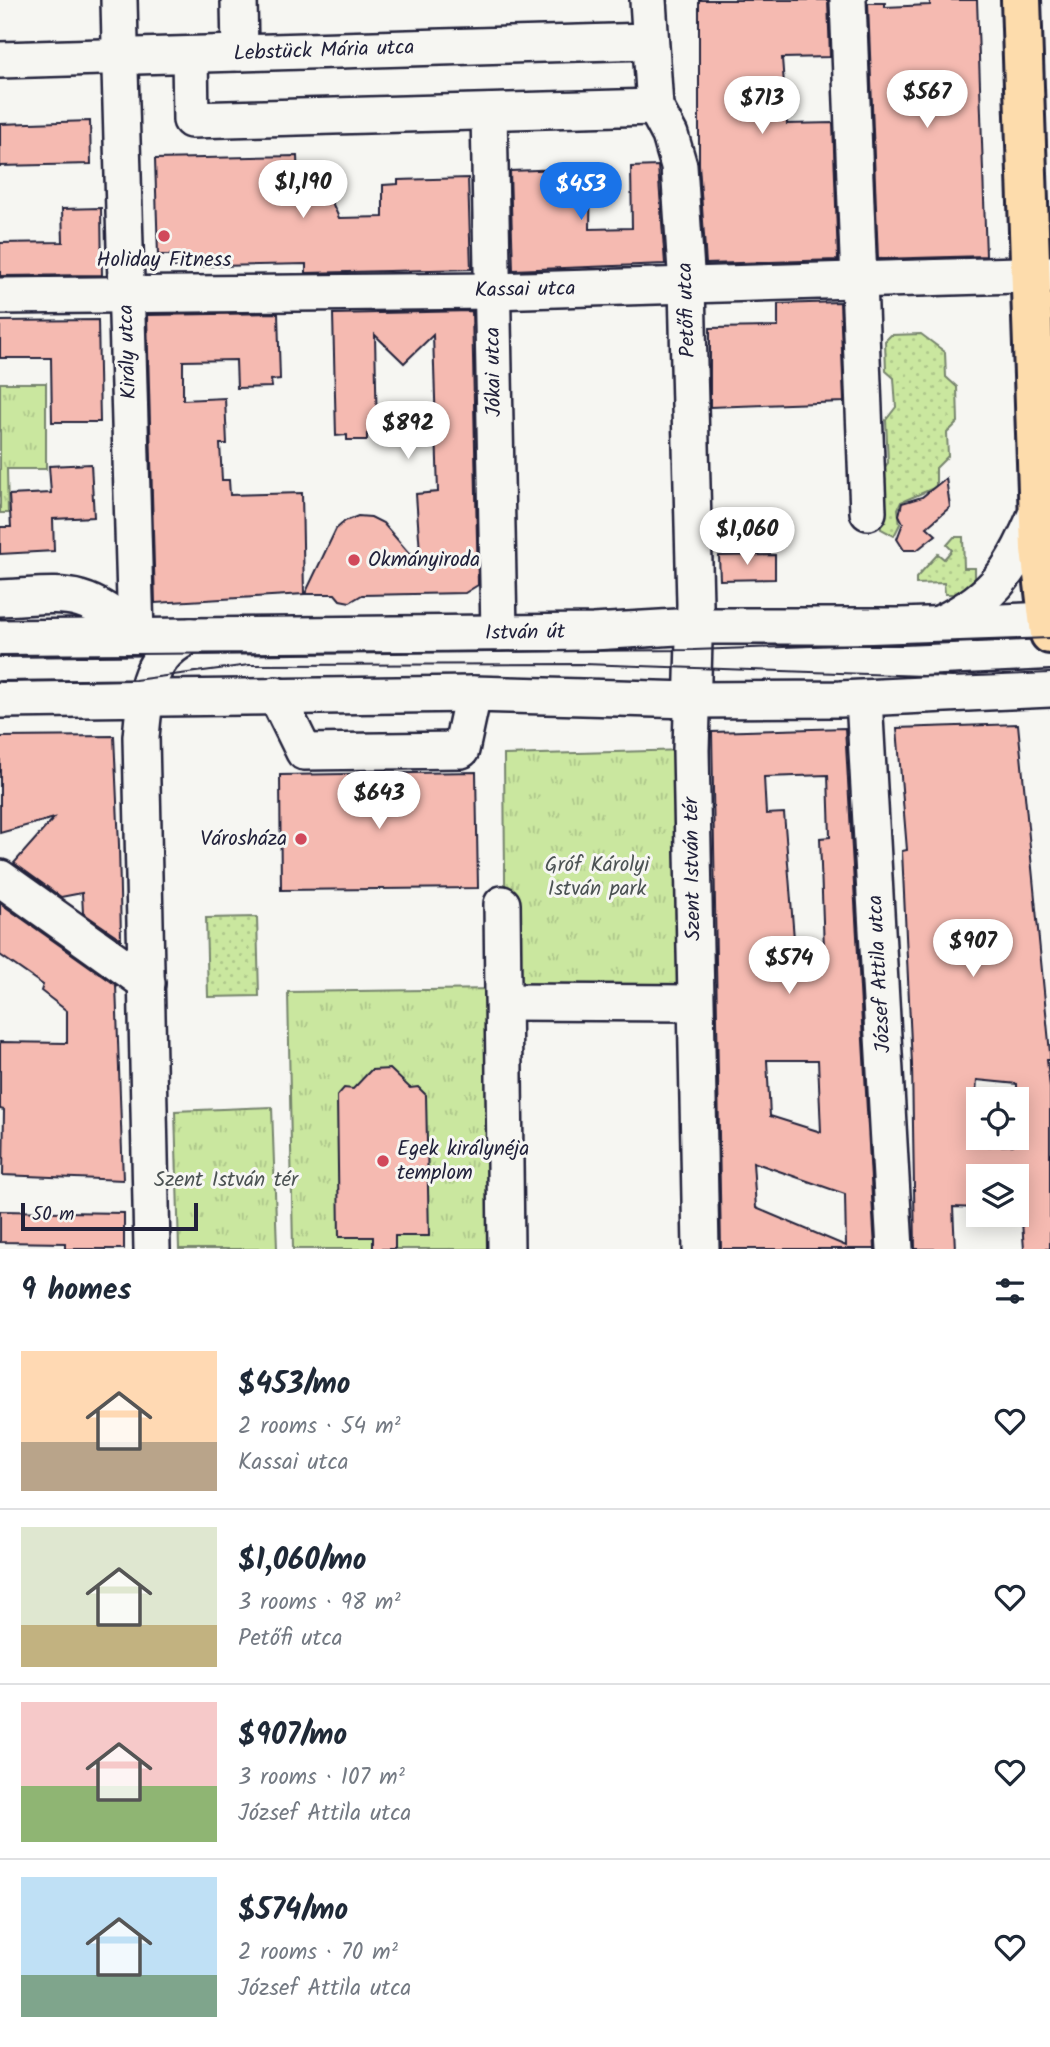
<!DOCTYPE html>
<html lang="en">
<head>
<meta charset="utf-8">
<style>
	body { margin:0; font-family:Kalam,sans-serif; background:#f2f2f3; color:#1f2937; height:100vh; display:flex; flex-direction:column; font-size:26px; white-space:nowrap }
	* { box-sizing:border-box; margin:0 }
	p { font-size:23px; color:#747a83 }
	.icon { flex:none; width:38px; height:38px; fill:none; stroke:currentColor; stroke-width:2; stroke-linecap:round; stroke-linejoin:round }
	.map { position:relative; height:1249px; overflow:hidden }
	.side { display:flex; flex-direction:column; background:#fff; flex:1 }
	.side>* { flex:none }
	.tools { position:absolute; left:966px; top:1087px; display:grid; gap:14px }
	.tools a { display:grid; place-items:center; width:63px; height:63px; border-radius:0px; background:#fff; box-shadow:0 4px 18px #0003; font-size:35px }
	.scale { position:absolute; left:21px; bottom:18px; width:177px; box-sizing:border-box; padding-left:7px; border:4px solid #22223b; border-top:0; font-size:19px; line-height:24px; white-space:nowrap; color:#22223b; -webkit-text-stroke:5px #f6f6f2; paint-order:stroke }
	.price { position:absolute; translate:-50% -60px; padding:0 16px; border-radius:24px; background:#fff; color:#222; font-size:23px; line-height:46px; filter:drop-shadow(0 2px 4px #0008) }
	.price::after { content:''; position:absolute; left:50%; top:42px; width:21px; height:16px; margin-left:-10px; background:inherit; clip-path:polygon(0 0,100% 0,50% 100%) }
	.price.on { background:#1a73e8; color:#fff }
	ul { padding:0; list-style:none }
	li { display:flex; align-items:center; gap:21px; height:175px; padding:0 21px }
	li+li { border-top:2px solid #e0e1e3 }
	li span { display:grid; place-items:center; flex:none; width:196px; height:140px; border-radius:0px; color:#555 }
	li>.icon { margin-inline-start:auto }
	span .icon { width:84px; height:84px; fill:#fffc; stroke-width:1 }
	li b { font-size:30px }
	h2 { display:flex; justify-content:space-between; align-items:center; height:84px; padding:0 21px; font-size:30px }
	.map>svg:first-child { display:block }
	.grass { fill:url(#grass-dots); stroke:#76846d; stroke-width:2 }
	.park { fill:url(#park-tufts); stroke:#76846d; stroke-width:2 }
	.building { fill:#f5bab1; stroke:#22223b; stroke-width:2; fill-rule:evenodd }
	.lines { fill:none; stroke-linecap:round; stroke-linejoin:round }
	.minor-casing { stroke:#22223b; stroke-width:40 }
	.major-casing { stroke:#22223b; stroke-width:44 }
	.minor { stroke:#f6f6f2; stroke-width:35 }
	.major { stroke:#fddcac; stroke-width:38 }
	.tram { stroke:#22223b; stroke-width:2 }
	.poi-dot { fill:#d1495b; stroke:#f6f6f2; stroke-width:2.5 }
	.labels { text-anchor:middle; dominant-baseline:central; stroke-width:6; stroke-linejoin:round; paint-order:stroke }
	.street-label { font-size:21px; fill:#22223b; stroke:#f6f6f2 }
	.poi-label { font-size:21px; fill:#22223b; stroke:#f6f6f2; text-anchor:start }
	.park-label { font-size:21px; fill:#4c5354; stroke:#f6f6f2 }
</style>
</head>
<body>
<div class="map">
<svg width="1050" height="1249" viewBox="0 0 1050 1249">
	<defs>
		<pattern id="grass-dots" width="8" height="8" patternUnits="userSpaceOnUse" patternTransform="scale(1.75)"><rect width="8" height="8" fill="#cae79f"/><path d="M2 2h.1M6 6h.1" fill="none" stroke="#adc68a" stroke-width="1.8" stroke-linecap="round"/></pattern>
		<pattern id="park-tufts" width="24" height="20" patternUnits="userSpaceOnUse" patternTransform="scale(1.75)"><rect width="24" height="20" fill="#cae79f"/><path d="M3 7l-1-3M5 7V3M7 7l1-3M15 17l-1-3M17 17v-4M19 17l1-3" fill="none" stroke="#adc68a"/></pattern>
	</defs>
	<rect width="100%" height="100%" fill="#f6f6f2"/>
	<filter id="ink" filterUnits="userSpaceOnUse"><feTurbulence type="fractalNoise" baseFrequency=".0143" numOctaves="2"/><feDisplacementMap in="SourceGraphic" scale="14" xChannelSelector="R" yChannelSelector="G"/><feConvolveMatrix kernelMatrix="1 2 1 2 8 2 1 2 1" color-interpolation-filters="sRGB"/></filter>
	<g filter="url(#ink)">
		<g class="grass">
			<path d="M 921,334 L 945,352 L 946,377 L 957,387 L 958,422 L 947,433 L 948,456 L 936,468 L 936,487 L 901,502 L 898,509 L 900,524 L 894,536 L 881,529 L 878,475 L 888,463 L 886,420 L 896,407 L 894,378 L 886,371 L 885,341 L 891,335 Z"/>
			<path d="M 954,537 L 963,537 L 964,568 L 975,568 L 975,583 L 965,594 L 945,594 L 944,583 L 916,584 L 916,578 L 938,554 L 944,559 L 952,550 L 947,545 Z"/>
			<path d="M 257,917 L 259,996 L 208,997 L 206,918 Z"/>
		</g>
		<g class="park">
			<path d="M 0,383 L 46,383 L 46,469 L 7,469 L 8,513 L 0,513 Z"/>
			<path d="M 687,750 L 689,998 L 506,999 L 504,755 Z"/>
			<path d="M 495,989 L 497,1249 L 293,1249 L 288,992 Z"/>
			<path d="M 272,1107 L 277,1249 L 179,1249 L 175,1111 Z"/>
		</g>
		<g class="building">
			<path d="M 699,0 L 828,0 L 830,57 L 782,58 L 787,124 L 833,123 L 838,260 L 706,264 L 699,164 Z"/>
			<path d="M 930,0 L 977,0 L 986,256 L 878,259 L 868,3 L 885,3 L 885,7 L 930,5 Z"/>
			<path d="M 90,121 L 91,164 L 0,166 L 0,124 Z"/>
			<path d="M 297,156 L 298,181 L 321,180 L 321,194 L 331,200 L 339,218 L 383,217 L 383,185 L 398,184 L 398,180 L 468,178 L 471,269 L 306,273 L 306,264 L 171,267 L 171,255 L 158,255 L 155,159 Z"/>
			<path d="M 658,166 L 665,264 L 513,270 L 510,171 L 591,168 L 590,229 L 632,228 L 631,167 Z"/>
			<path d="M 101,208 L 102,275 L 0,276 L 0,243 L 63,242 L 62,209 Z"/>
			<path d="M 840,302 L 844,402 L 710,407 L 710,328 L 778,327 L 778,304 Z"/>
			<path d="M 472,311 L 478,585 L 465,593 L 362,595 L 350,602 L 340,600 L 335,594 L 305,594 L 336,529 L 345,521 L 358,516 L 371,517 L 383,523 L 421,567 L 416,494 L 438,492 L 433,335 L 404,363 L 375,335 L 377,434 L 367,434 L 367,440 L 347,440 L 347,435 L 336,436 L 333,314 Z"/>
			<path d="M 278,313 L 280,379 L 271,380 L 272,387 L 237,388 L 236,360 L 183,361 L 183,400 L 225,398 L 227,444 L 220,444 L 222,480 L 229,480 L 230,495 L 302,493 L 304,594 L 155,603 L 147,315 Z"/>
			<path d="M 98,320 L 100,422 L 52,422 L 51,358 L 0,358 L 0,321 Z"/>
			<path d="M 91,464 L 94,517 L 53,519 L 54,551 L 0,554 L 0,527 L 11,527 L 9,495 L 51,493 L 49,466 Z"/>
			<path d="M 946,478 L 950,507 L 927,527 L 936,535 L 917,550 L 904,550 L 897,539 L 903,523 L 899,515 L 902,503 L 922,497 Z"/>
			<path d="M 775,555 L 775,579 L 720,580 L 719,556 Z"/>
			<path d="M 1018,724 L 1050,1053 L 1050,1060 L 1047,1060 L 1050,1088 L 1050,1249 L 1024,1249 L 1021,1208 L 1017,1208 L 1017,1176 L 978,1176 L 978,1208 L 953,1207 L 955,1249 L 915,1249 L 912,1064 L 902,851 L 907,850 L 897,728 ZM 977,1080 L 1017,1084 L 1017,1138 L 1013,1138 L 1013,1145 L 972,1147 Z"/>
			<path d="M 845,728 L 875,1249 L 721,1249 L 712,732 ZM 828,775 L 830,837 L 820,838 L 824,949 L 795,951 L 784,813 L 766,814 L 764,777 ZM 767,1060 L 818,1060 L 821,1132 L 770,1116 ZM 753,1162 L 845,1194 L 846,1246 L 756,1208 Z"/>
			<path d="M 114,736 L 119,845 L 121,939 L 83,913 L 82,893 L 61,897 L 14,863 L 54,818 L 0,833 L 0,737 Z"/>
			<path d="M 476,772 L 478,888 L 281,890 L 280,775 Z"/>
			<path d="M 0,903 L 116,985 L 123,1180 L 3,1175 L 4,1110 L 0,1109 L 0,1042 L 67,1043 L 67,1011 L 41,991 L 43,985 L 0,955 Z"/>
			<path d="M 390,1069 L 410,1088 L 418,1087 L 426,1095 L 429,1236 L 395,1236 L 395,1249 L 373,1249 L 373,1237 L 339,1237 L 337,1096 L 344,1088 L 353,1089 L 371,1070 Z"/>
			<path d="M 0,1211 L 124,1213 L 124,1249 L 65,1249 L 65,1243 L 0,1242 Z"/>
		</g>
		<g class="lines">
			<defs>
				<g id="minor">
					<path d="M 119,0 L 120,43"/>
					<path d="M 239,0 L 240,53"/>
					<path d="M 648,0 L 655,107 L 670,135 L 679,166 L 687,286 L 695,604 L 691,750 L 701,1249"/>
					<path d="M 848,0 L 868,512"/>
					<path d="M 190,55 L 191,120 L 655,107"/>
					<path d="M 0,60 L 649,41"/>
					<path d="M 120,69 L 136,635"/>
					<path d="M 489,112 L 499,633"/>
					<path d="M 0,296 L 493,291 L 1050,274"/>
					<path d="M 0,598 C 67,595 83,587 136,635"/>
					<path d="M 941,623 C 998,596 1014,566 1038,510"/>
					<path d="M 0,638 L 593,632 L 694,626 L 902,626 L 1048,620"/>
					<path d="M 276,695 L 304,752 L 461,750 L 473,694"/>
					<path d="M 864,699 L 895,1249"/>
					<path d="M 0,700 L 473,694 L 692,700 L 840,699 L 1050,689"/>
					<path d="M 0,878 L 147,983"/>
					<path d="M 502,904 L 506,1249"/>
					<path d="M 504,1002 L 695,1003"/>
					<path d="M 152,1249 L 141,737 C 145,696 147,653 191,636"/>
				</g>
				<path id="major" d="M 1021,0 L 1040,549 L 1050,634"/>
			</defs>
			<use href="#minor" class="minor-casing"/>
			<use href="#major" class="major-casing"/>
			<use href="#minor" class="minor"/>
			<use href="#major" class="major"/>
			<g class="tram">
				<path d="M 0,655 L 694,650 L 1050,638"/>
				<path d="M 0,682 L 135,680 L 249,665 L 584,664 L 952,677 L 1050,673"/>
			</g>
		</g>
	</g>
	<g class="poi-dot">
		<circle cx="164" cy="236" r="7"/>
		<circle cx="354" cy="560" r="7"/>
		<circle cx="301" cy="839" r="7"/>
		<circle cx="383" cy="1161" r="7"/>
	</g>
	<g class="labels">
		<g class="street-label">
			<text transform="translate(324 51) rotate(-2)">Lebstück Mária utca</text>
			<text transform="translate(525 290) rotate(-1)">Kassai utca</text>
			<text transform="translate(687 310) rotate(-92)">Petőfi utca</text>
			<text transform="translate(128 352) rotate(-92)">Király utca</text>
			<text transform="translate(494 372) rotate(-91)">Jókai utca</text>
			<text transform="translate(525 633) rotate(-1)">István út</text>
			<text transform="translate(693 869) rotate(-91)">Szent István tér</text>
			<text transform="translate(880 974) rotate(-93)">József Attila utca</text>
		</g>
		<g class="poi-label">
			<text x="164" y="260" text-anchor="middle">Holiday Fitness</text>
			<text x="368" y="560">Okmányiroda</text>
			<text x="287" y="839" text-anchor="end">Városháza</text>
			<text x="397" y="1149">Egek királynéja<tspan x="397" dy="24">templom</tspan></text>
		</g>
		<g class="park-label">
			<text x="597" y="865">Gróf Károlyi<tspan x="597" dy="24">István park</tspan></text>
			<text x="226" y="1180">Szent István tér</text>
		</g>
	</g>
</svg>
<div class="tools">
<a><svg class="icon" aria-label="locate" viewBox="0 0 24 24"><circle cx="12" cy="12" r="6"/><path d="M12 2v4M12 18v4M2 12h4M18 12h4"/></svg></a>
<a><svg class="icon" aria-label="layers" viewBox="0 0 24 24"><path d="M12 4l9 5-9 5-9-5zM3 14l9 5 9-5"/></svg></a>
</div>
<div class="scale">50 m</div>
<b class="price" style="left:927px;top:130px">$567</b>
<b class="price" style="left:762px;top:136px">$713</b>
<b class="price" style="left:303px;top:220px">$1,190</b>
<b class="price on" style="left:581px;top:222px">$453</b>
<b class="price" style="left:408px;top:461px">$892</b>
<b class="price" style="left:747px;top:567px">$1,060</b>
<b class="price" style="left:379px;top:831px">$643</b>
<b class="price" style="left:973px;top:979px">$907</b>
<b class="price" style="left:789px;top:996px">$574</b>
</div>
<section class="side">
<h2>9 homes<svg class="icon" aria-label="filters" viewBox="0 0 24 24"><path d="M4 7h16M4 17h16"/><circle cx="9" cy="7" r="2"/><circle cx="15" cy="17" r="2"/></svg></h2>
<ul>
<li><span style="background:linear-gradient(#ffd9b3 65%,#b9a48a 0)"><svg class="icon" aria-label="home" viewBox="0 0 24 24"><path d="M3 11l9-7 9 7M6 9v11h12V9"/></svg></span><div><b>$453/mo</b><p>2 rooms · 54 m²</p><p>Kassai utca</p></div><svg class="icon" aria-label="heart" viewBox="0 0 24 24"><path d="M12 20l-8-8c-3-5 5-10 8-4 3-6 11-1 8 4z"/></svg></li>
<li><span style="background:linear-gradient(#dfe7d0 70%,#c2b280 0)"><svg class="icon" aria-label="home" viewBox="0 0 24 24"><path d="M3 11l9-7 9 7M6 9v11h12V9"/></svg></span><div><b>$1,060/mo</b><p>3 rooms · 98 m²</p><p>Petőfi utca</p></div><svg class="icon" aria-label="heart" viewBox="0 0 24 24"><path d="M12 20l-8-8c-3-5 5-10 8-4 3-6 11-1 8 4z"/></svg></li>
<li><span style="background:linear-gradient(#f6c9c9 60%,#8fb573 0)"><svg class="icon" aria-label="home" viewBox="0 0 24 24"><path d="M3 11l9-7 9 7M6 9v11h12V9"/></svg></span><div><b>$907/mo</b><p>3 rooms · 107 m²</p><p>József Attila utca</p></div><svg class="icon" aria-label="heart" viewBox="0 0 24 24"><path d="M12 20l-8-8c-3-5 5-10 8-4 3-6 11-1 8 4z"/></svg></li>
<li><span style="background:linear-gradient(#bfe0f5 70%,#7fa58c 0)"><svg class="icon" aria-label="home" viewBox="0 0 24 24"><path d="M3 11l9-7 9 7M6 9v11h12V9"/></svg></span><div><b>$574/mo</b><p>2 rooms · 70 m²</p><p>József Attila utca</p></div><svg class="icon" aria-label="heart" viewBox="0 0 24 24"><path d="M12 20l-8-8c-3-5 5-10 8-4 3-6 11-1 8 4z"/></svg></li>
</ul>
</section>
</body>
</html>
